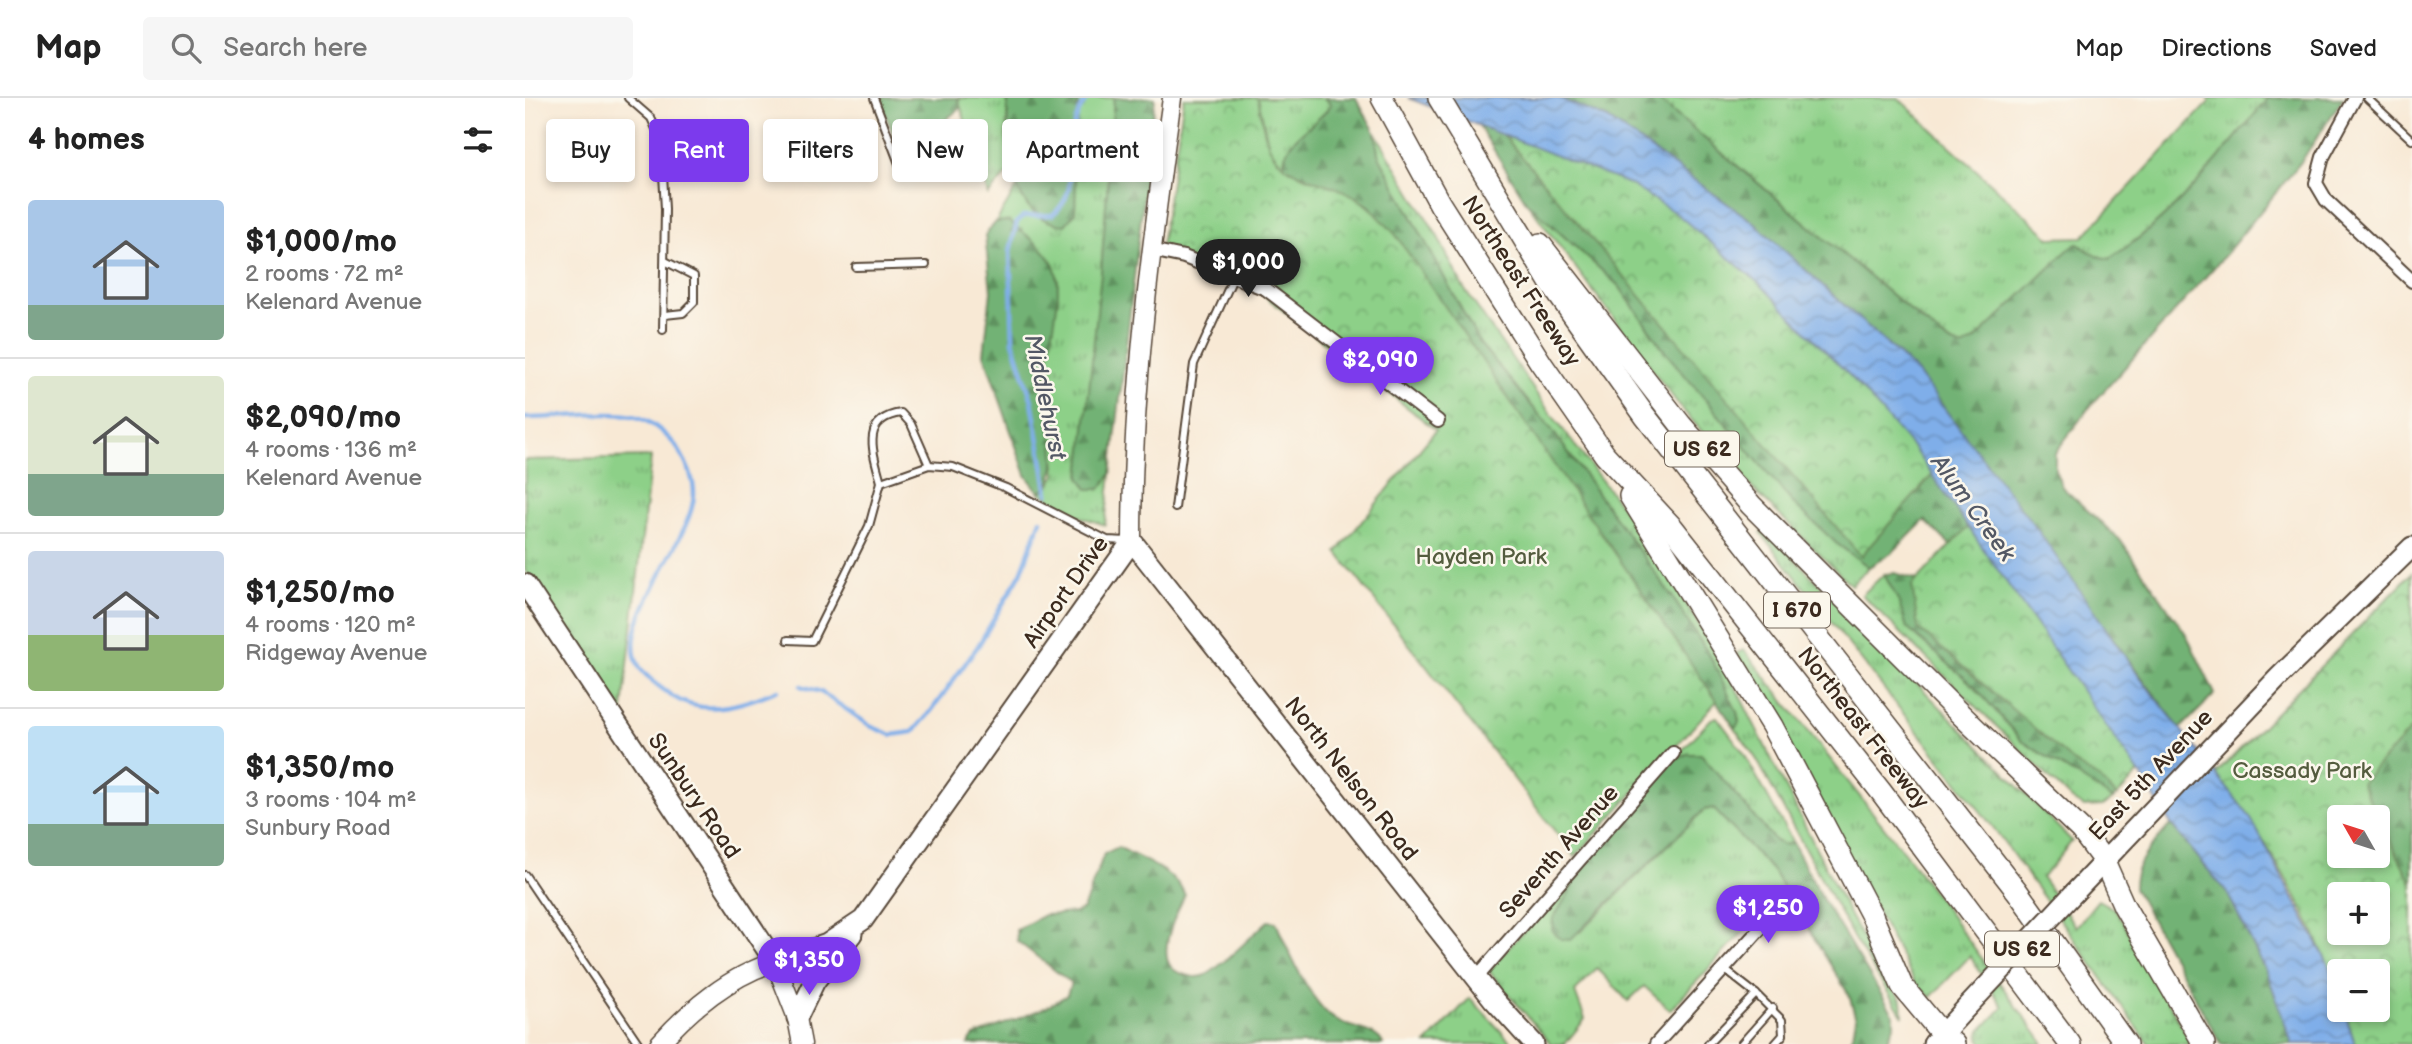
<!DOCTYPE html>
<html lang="en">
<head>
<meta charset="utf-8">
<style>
	body { margin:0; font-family:"Balsamiq Sans",sans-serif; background:#f6f6f6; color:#222; height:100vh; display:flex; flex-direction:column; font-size:26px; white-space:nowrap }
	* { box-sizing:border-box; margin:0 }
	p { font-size:23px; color:#767676 }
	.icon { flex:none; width:38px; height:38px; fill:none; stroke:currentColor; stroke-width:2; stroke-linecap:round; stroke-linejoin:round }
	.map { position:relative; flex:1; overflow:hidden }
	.drawer { display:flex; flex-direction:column; background:#fff; width:525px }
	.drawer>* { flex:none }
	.top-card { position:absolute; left:21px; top:21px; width:665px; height:63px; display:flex; gap:14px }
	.needle { width:46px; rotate:309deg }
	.fabs { position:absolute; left:1802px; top:707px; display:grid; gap:14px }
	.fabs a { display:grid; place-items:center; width:63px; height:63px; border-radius:7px; background:#fff; box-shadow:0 4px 10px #0003; font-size:35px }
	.price { position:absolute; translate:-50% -60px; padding:0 16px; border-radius:24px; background:#7c3aed; color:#fff; font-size:23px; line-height:46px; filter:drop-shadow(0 2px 4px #0008) }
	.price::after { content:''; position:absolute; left:50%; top:42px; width:21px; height:16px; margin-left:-10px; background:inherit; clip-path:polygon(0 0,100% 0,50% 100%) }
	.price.active { background:#222; color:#fff }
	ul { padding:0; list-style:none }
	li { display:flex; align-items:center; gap:21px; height:175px; padding:0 28px }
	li+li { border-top:2px solid #e0e0e0 }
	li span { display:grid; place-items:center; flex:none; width:196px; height:140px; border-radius:7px; color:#555 }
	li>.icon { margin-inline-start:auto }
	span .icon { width:84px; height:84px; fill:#fffc; stroke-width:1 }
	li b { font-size:30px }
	h2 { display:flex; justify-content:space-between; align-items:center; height:84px; padding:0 28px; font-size:30px }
	.tag { padding:0 24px; border-radius:7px; background:#fff; box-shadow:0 4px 10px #0003; font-size:24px; line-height:63px }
	.tag.active { background:#7c3aed; color:#fff }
	header { display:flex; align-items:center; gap:42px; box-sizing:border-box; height:98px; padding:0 35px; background:#fff; border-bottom:2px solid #e0e0e0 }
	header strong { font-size:33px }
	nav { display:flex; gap:38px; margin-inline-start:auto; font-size:24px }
	.search { width:490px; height:63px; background:#f6f6f6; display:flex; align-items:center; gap:18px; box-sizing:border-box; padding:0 24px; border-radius:7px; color:#767676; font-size:26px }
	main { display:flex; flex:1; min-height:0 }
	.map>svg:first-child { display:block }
	.grass { fill:url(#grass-tufts); stroke:#647d53; stroke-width:2 }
	.forest { fill:url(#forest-firs); stroke:#566e49; stroke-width:2 }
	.park { fill:url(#park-crowns); stroke:#647d53; stroke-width:2; fill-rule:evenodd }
	.water { fill:url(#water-waves); stroke:#5d6c84; stroke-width:2 }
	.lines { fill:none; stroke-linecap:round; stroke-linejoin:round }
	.stream { stroke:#7faee9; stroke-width:4.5 }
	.lane-casing { stroke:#574739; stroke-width:10 }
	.street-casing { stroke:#574739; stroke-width:16 }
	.secondary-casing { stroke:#574739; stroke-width:21 }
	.primary-casing { stroke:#574739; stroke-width:23 }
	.highway-casing { stroke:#574739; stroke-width:24 }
	.lane { stroke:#fff; stroke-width:6 }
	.street { stroke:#fff; stroke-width:12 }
	.secondary { stroke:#fff; stroke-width:18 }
	.primary { stroke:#fff; stroke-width:19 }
	.highway { stroke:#fff; stroke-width:21 }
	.primary-bridge-casing { stroke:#574739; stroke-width:23; stroke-linecap:butt }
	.primary-bridge { stroke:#fff; stroke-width:19 }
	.labels { text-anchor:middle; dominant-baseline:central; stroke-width:5; stroke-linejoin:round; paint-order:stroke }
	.shield { fill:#fbf7ec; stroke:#75685c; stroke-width:2 }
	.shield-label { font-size:21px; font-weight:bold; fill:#3b2a1e }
	.street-label { font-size:23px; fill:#3b2a1e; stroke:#fbf7ec }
	.park-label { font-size:23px; fill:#545c3e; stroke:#fbf7ec }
	.water-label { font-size:24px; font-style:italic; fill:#535865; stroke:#fbf7ec }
</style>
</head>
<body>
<header>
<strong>Map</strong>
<div class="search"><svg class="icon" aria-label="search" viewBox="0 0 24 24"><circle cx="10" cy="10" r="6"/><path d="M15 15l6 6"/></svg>Search here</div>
<nav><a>Map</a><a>Directions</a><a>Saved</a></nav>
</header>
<main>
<section class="drawer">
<h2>4 homes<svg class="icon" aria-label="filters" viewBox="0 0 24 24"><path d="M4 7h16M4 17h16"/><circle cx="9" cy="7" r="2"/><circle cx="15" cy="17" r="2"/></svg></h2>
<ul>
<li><span style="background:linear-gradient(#a9c7e8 75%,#7fa58c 0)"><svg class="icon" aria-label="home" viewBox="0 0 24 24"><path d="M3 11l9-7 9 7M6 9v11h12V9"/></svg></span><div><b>$1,000/mo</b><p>2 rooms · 72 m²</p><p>Kelenard Avenue</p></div></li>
<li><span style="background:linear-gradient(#dfe7d0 70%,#7fa58c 0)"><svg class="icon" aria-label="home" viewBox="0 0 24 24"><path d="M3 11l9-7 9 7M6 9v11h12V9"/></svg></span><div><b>$2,090/mo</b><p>4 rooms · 136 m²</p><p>Kelenard Avenue</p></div></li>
<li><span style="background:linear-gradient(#c9d6e8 60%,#8fb573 0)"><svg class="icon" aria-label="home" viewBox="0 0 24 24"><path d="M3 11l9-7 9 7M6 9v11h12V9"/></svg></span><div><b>$1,250/mo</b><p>4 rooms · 120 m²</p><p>Ridgeway Avenue</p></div></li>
<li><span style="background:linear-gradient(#bfe0f5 70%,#7fa58c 0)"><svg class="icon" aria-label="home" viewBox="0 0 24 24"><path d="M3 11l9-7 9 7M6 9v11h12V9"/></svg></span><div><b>$1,350/mo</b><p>3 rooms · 104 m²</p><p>Sunbury Road</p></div></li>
</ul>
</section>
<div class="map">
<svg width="1887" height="946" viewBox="0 0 1887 946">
	<defs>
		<pattern id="grass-tufts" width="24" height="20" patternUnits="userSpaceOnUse" patternTransform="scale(1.75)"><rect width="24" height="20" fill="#8dd088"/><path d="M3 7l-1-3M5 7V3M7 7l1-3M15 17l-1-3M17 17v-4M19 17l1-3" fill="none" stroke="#74a96f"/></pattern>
		<pattern id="forest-firs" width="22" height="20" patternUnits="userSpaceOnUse" patternTransform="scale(1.75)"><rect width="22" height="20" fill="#72b274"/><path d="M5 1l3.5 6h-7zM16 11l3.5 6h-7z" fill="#5f915f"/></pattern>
		<pattern id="park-crowns" width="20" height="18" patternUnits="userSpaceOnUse" patternTransform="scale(1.75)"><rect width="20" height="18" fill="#8dd088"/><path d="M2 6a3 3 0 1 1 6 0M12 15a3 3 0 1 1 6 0" fill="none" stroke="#74a96f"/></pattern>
		<pattern id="water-waves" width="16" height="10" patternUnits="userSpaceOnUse" patternTransform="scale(1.75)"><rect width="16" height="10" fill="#7faee9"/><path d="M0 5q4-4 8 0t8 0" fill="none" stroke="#698ebc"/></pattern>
	</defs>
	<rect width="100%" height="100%" fill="#fbf7ec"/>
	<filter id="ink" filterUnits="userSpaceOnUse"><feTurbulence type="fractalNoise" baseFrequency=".0143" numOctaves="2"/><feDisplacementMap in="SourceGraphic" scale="14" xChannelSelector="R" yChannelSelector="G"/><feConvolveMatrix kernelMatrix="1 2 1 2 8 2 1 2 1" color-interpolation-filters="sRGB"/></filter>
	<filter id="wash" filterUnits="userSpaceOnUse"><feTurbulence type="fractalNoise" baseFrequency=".00686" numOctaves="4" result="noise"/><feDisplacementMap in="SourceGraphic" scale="28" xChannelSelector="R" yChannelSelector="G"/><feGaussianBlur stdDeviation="1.57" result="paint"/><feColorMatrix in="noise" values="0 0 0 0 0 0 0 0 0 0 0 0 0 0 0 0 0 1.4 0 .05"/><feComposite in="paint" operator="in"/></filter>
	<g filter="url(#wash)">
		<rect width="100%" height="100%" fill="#f8e9d5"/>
		<g class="grass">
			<path d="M 433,0 L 483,0 L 481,38 L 488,69 L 463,97 Z"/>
			<path d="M 553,0 L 589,0 L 576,175 L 574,391 L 586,376 L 580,427 L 550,417 L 514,394 L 523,390 L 531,377 L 520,293 L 533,182 L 484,123 L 471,124 L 492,89 L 503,109 L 550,115 Z"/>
			<path d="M 733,0 L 799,0 L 806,7 C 791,29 758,39 759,68 L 744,49 Z"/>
			<path d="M 1131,0 L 1373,0 L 1525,140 L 1558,139 L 1685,3 L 1683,0 L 1743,0 C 1696,58 1647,122 1584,161 L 1572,158 L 1553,146 L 1449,243 L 1438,249 L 1422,243 Z"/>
			<path d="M 850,34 L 913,139 L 938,189 L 1018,305 L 1127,449 L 1208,584 L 1326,820 L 1368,892 L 1377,902 L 1378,918 L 1329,841 L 1232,662 L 1210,630 L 1214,624 L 1212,614 L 1186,560 L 1148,500 L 1027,332 L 955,246 L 853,56 Z"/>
			<path d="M 1002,105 L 1094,188 L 1141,255 L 1311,445 L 1344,469 L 1326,487 L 1227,390 L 1157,311 Z"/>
			<path d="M 126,359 L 97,620 L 0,472 L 0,362 Z"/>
			<path d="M 1240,431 L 1547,743 L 1517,780 L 1551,829 L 1573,802 L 1591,812 L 1667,946 L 1624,946 L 1471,733 L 1236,435 Z"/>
			<path d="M 1359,476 L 1374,502 L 1382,530 L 1449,588 L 1497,643 L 1588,701 L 1578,708 L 1559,709 L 1547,702 L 1337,497 Z"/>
			<path d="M 1219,552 L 1389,767 L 1519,946 L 1458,946 L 1454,940 L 1456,932 L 1478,909 L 1445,858 L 1406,899 L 1392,888 L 1212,555 Z"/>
			<path d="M 1192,619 L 1218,654 L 1268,745 L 1259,747 L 1250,743 L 1176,657 L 1148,662 L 1186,621 Z"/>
			<path d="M 1188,710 L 1248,773 L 1258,791 L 1145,912 L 1119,888 L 1103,903 L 1072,870 L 1050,894 L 1060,921 L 1040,946 L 1026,946 L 963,872 L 1063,763 L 1028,821 L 1055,834 L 1179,712 Z"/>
			<path d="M 945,900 L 988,946 L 901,946 Z"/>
		</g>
		<g class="forest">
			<path d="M 354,0 L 433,0 L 435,10 L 381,54 L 373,48 Z"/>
			<path d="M 483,0 L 553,0 L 550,115 L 540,127 C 482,123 481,44 483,0 Z"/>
			<path d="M 589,0 L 630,0 L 586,376 L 575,391 L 563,391 L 555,379 L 576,175 Z"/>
			<path d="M 799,0 L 831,0 L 850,34 L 853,56 L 955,246 L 1027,332 L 1148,500 L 1186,560 L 1212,614 L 1214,624 L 1210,630 L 845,108 C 817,92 787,83 759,68 C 758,39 791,29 806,7 Z"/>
			<path d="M 1034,0 L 1131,0 L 1422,243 L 1438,249 L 1449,243 L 1546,149 L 1552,146 L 1572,158 L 1584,161 C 1647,122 1696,58 1743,0 L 1818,0 L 1776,64 L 1700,157 L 1563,311 L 1530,355 L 1530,372 L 1537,389 L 1595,442 L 1661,536 L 1690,596 L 1655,631 L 1388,270 L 1227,123 L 1083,21 Z"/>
			<path d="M 952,25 L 1104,86 L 1389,351 L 1614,675 L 1588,701 L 1497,643 L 1449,588 L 1382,530 L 1373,502 L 1359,476 L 1370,475 L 1397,483 L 1429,451 L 1400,422 L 1368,454 L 1344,469 L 1311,445 L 1267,404 L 1141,255 L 1094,188 L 1002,105 Z"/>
			<path d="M 484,123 C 499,136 521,149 529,168 C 542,197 518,261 520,295 C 522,322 543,381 514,394 L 501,377 L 459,256 L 466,193 L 460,137 L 471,124 Z"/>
			<path d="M 1887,475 L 1887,809 L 1853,719 L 1691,676 Z"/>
			<path d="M 1162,656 L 1176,656 L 1250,743 L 1259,747 L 1268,745 L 1298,802 L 1369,917 L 1369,928 L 1361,946 L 1322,946 L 1328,936 L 1331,921 L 1324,897 L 1248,773 L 1188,710 L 1179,712 L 1045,842 L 1036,841 L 1027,833 L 1028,821 L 1063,763 L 1148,662 Z"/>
			<path d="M 1646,726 L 1703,796 L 1744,880 L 1767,946 L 1696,946 L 1609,790 C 1608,764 1630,745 1646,726 Z"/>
			<path d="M 593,749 C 614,760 651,774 660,797 C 651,815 626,865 655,875 C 663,878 672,881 681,877 C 697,869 728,836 743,823 L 751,824 C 762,851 786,907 811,922 C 825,931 852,931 858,946 L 443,946 L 449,938 L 522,909 L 542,897 L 546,885 L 492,843 L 491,832 L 519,817 L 550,815 L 558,811 L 579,756 Z"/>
		</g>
		<g class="park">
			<path d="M 659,0 L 733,0 C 736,15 738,34 744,48 C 757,79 794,81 821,94 C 841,103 855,120 870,136 L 1192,603 L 1050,759 L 812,454 L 911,332 L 733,193 L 678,167 L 634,160 Z"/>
			<path d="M 947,0 L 1122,69 L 1417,366 L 1336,458 Z"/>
			<path d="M 1455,417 L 1630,658 L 1592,698 L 1575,681 L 1551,666 L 1393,530 L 1387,487 Z"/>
			<path d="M 1887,475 L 1887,630 L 1836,685 L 1887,786 L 1887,946 L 1830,946 L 1819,912 L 1853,912 L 1853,873 L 1815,873 L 1815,899 C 1790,824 1740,738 1691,676 ZM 1815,719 L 1853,719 L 1853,758 L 1815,758 ZM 1815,796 L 1853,796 L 1853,835 L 1815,835 Z"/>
		</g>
		<path class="water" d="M 883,0 L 1034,0 L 1083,21 L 1227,123 L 1388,270 L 1512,431 L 1616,581 L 1725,719 L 1803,865 L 1815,899 L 1815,912 L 1819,912 L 1830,946 L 1767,946 L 1744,880 L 1703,796 L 1646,726 L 1614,675 L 1389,351 L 1328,281 L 1236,187 L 1152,116 L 1104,86 Z"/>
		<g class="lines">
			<g class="stream">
				<path d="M 0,320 C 31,321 86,311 112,319 C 127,323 149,342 156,356 C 163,369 169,381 169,396 C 168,442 87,527 115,570 C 123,581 136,590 147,598 C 180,620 220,606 253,592"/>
				<path d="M 523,396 L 507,303 L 488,243 L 485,153 L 492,124 L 498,118 L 527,117 C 563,90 530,39 563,0"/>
				<path d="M 276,588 L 296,594 L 347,629 L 367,637 L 388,634 L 404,616 L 453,548 L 496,475 L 516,422"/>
			</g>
		</g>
	</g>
	<g filter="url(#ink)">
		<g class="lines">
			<defs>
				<g id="lane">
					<path d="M 103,0 L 126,20 L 136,42 L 140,111 L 138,232"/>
					<path d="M 349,0 L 376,71"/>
					<path d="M 1842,0 L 1887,42"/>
					<path d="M 331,169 L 401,167"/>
					<path d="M 140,217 L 158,215 L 169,204 L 169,178 L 140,163"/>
					<path d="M 356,384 C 348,354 335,321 376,315 L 386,326 L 404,367"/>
					<path d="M 650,410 L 669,266 L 709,178"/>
					<path d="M 263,542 L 287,543 L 344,428 L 356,384 L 404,367 L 428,369 L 481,390 L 582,442 L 603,443"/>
					<path d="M 0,777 L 114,946"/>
					<path d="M 1231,896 L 1257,922 L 1258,937 L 1250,946"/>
					<path d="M 1183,946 L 1231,896 L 1199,871"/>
					<path d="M 1216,946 L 1248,910"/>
				</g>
				<g id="street">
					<path d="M 1830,0 L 1798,59 L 1791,85 L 1801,102 L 1887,183"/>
					<path d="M 626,152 L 659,159 L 741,191 L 913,323"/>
					<path d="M 952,879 L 1148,655"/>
					<path d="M 1131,946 L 1262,801"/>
				</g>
				<g id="secondary">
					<path d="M 607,443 C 607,294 626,148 647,0"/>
					<path d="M 134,946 C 164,912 206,877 250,864 L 272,920 L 277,946"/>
				</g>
				<g id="primary">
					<path d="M 0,486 L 250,864 L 302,846 L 338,822 L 607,443 L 968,901 L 1009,946"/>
					<path d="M 1550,794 L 1753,580 L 1887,449"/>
					<path d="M 272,920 L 290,883 L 327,836"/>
					<path d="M 1408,946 L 1443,908"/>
				</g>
				<g id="highway">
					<path d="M 857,0 L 915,106 L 1016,265 L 1080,357 L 1148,430 L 1357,695 L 1545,946"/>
					<path d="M 914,0 L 1026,186 L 1120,318 L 1492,793 L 1601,946"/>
					<path d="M 1015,146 L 1156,327 L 1226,407 L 1427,608 L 1556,732 L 1579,763 L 1599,808 L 1679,946"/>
					<path d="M 1105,398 L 1247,628 L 1348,820 L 1377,888 L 1417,936 L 1429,946"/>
				</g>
			</defs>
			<use href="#lane" class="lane-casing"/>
			<use href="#street" class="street-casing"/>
			<use href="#secondary" class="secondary-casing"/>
			<use href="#primary" class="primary-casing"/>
			<use href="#highway" class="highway-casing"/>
			<use href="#lane" class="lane"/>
			<use href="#street" class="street"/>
			<use href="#secondary" class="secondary"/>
			<use href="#primary" class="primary"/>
			<use href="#highway" class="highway"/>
			<defs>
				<path id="primary-bridge" d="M 1443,908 L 1550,794"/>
			</defs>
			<use href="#primary-bridge" class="primary-bridge-casing"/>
			<use href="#primary-bridge" class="primary-bridge"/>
		</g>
	</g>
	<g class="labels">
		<g class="shield">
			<rect x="1140" y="333.5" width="74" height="35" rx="5"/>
			<rect x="1239" y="494.5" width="66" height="35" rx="5"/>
			<rect x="1460" y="833.5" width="74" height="35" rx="5"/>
		</g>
		<g class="shield-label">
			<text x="1177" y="351">US 62</text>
			<text x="1272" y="512">I 670</text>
			<text x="1497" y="851">US 62</text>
		</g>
		<g class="street-label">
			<text transform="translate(996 183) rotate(57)">Northeast Freeway</text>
			<text transform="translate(541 494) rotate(-55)">Airport Drive</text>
			<text transform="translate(1338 630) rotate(52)">Northeast Freeway</text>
			<text transform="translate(1626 677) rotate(-47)">East 5th Avenue</text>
			<text transform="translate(826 681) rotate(52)">North Nelson Road</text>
			<text transform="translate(169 698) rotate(56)">Sunbury Road</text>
			<text transform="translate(1034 754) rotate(-49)">Seventh Avenue</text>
		</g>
		<g class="park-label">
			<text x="956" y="459">Hayden Park</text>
			<text x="1777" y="673">Cassady Park</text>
		</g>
		<g class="water-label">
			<text transform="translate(520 299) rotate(78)">Middlehurst</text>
			<text transform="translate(1448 410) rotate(54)">Alum Creek</text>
		</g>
	</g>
</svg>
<div class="fabs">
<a><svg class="needle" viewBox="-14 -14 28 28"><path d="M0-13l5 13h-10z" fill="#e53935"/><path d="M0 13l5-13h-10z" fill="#767676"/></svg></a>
<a>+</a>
<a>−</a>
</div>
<b class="price active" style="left:723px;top:201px">$1,000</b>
<b class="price" style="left:855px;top:299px">$2,090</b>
<b class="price" style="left:1243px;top:847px">$1,250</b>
<b class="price" style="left:284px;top:899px">$1,350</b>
<div class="top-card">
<a class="tag">Buy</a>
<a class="tag active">Rent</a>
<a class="tag">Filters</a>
<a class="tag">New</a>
<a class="tag">Apartment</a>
</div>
</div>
</main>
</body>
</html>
